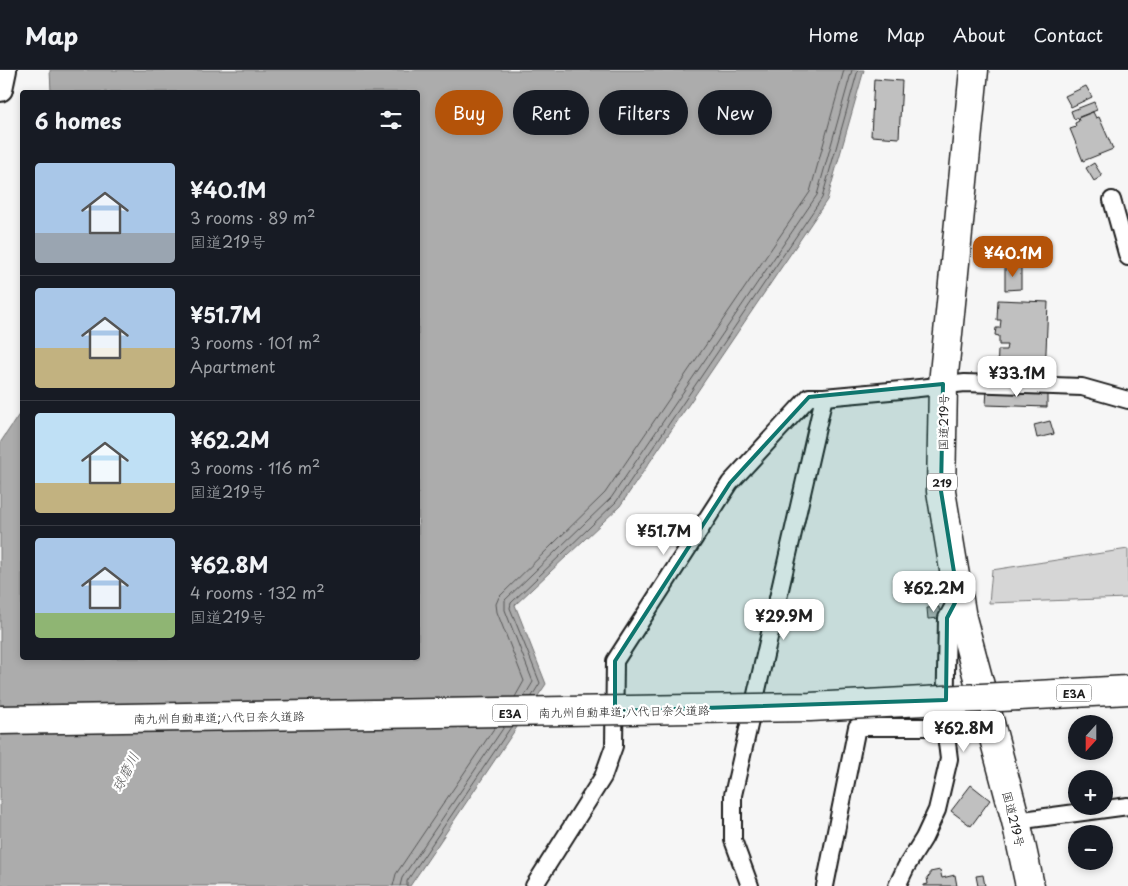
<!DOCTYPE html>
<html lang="en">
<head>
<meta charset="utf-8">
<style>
	body { margin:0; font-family:"Playpen Sans","Klee One",sans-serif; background:#242831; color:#f1f3f6; height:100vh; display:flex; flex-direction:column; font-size:19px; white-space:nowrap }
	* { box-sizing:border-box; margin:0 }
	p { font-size:16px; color:#9ea1a6 }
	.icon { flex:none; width:28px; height:28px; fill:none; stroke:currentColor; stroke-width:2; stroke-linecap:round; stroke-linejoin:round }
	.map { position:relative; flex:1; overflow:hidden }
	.side { position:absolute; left:20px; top:20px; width:400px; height:570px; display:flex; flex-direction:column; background:#171b24; border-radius:5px; box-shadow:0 2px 8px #0003 }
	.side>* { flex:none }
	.hud { position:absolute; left:435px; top:20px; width:475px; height:45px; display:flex; gap:10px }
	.needle { width:32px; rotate:201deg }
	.buttons { position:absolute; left:1068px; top:645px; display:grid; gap:10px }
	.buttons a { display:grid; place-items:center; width:45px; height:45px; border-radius:50%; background:#171b24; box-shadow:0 2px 8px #0003; font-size:25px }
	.price { position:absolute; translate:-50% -42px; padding:0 11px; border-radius:10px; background:#fff; color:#222; font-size:16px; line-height:32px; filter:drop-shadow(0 1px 2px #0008) }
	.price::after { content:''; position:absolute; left:50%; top:30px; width:15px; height:11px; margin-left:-8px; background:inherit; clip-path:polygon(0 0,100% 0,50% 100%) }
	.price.current { background:#b45309; color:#fff }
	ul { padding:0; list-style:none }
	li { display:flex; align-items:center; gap:15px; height:125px; padding:0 15px }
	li+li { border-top:1px solid #363941 }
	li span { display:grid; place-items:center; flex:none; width:140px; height:100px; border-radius:5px; color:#555 }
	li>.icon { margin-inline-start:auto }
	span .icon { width:60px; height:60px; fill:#fffc; stroke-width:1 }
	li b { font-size:21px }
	h2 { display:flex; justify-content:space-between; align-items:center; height:60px; padding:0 15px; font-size:21px }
	.chip { padding:0 18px; border-radius:22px; background:#171b24; box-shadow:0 2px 8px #0003; font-size:18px; line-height:45px }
	.chip.current { background:#b45309; color:#fff }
	header { display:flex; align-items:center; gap:30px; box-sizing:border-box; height:70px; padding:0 25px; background:#171b24; border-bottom:1px solid #363941 }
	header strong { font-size:24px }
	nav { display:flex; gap:28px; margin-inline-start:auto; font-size:18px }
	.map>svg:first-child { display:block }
	.green { fill:#d6d6d6; stroke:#797979 }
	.water { fill:#acacac; stroke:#727272 }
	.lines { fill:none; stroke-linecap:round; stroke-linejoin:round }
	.shore { stroke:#565656; stroke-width:1 }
	.building { fill:#c0c0c0; stroke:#1c1c1c }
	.street-casing { stroke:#1c1c1c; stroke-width:20 }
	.secondary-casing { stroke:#1c1c1c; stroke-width:28 }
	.highway-casing { stroke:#1c1c1c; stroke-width:31 }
	.street { stroke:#fff; stroke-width:16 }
	.secondary { stroke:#fff; stroke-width:24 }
	.highway { stroke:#fff; stroke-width:28 }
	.highway-bridge-casing { stroke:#1c1c1c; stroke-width:31; stroke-linecap:butt }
	.highway-bridge { stroke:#fff; stroke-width:28 }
	.marked { fill:#0f766e; fill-opacity:0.2; stroke:#0f766e; stroke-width:4; stroke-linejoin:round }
	.labels { text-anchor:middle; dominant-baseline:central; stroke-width:4.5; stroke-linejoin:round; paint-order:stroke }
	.shield { fill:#fff; stroke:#606060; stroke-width:1 }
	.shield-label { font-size:11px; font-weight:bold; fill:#1c1c1c }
	.street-label { font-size:12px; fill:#1c1c1c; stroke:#fff }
	.water-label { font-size:14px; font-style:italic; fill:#5d5d5d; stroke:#fff }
</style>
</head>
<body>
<header>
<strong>Map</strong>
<nav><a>Home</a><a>Map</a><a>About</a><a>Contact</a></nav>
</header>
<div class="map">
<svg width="1128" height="816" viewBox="0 0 1128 816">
	<rect width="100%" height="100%" fill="#f6f6f6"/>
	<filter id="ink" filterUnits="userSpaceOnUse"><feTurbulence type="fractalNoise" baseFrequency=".02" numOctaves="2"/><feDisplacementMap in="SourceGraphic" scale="10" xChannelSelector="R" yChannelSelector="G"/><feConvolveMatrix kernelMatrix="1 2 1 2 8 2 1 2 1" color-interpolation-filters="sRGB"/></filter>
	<g filter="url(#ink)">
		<path class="green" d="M 1128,479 L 1128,528 L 989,533 L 992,500 Z"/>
		<path class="water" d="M 50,0 L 864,0 L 827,130 L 620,436 L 515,535 L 546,614 L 410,816 L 0,816 L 0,373 L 22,340 L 22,588 L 418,588 L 418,22 L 51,22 Z"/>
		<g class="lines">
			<g class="shore">
				<path d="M 532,626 L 540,613 L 510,538 L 511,533 L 616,432 L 822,128 L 858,0"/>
				<path d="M 515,627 L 524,611 L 497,542 L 496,534 L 499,527 L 605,423 L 810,122 L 844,0"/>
				<path d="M 524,627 L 533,612 L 505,540 L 505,530 L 611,428 L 817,125 L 852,0"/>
				<path d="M 393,816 L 396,804 L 495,657"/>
				<path d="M 400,816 L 402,808 L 504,657"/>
				<path d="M 407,816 L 407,811 L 511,657"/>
			</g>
		</g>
		<g class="building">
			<path d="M 874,9 L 902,11 L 899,68 L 871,66 Z"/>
			<path d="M 1086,16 L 1092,27 L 1071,37 L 1065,26 Z"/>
			<path d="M 1094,32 L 1097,40 L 1074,49 L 1071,41 Z"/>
			<path d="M 1093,42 L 1096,48 L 1099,47 L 1113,79 L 1083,91 L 1070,59 L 1076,57 L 1075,53 L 1079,51 L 1078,48 Z"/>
			<path d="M 1094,93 L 1102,106 L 1094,111 L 1086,98 Z"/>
			<path d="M 1005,196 L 1021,196 L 1021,219 L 1005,220 Z"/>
			<path d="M 998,230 L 1048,232 L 1045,306 L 997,304 L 998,280 L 1006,280 L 1007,275 L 999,275 L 999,266 L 995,265 L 996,258 L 1000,258 L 1001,250 L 997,250 Z"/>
			<path d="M 987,319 L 1047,321 L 1047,337 L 986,335 Z"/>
			<path d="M 1050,351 L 1054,364 L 1037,368 L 1034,355 Z"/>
			<path d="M 939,537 L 940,548 L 928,549 L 927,538 Z"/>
			<path d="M 971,715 L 990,730 L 971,756 L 951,741 Z"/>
			<path d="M 940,800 L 942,808 L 955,805 L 957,816 L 924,816 L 924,815 L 928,814 L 927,807 L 930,806 L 930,802 Z"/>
			<path d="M 983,805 L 985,816 L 978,816 L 976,806 Z"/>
		</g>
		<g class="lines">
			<defs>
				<g id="street">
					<path d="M 1112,130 L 1128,187"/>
					<path d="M 1016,751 L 1128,736"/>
					<path d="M 534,816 L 603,707 L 614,676 L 615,591 L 730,413 L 809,327 L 824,327 L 901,320 L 965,313 L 1082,317 L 1128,330"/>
					<path d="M 750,816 L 733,770 L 733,725 L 824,327"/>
					<path d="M 825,816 L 857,657 L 945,657"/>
					<path d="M 897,816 L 906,797 L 924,768 L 937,740 L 949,689 L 945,657 L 947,548 L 958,528"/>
				</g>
				<path id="secondary" d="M 0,19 L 4,0"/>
				<g id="highway">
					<path d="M 974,0 L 943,314 L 941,421 L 962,548 L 1016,751 L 1030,816"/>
					<path d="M 1019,626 L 1128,620"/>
				</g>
			</defs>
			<use href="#street" class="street-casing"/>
			<use href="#secondary" class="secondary-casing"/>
			<use href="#highway" class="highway-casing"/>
			<use href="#street" class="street"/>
			<use href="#secondary" class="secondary"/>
			<use href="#highway" class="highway"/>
			<defs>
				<path id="highway-bridge" d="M 0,650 L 810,637 L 1019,626"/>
			</defs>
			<use href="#highway-bridge" class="highway-bridge-casing"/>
			<use href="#highway-bridge" class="highway-bridge"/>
		</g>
	</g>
	<path class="marked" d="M 943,314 L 941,421 L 958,527 L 947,548 L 946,630 L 615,641 L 615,591 L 730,413 L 809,327 Z"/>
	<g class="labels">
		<g class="shield">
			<rect x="927" y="403.5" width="30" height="17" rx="4"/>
			<rect x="1056.5" y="614.5" width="35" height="17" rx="4"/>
			<rect x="492.5" y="634.5" width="35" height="17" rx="4"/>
		</g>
		<g class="shield-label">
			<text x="942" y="412">219</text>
			<text x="1074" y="623">E3A</text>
			<text x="510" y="643">E3A</text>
		</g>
		<g class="street-label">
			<text transform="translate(943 352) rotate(-89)">国道219号</text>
			<text transform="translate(624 641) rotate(-1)">南九州自動車道;八代日奈久道路</text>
			<text transform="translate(219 647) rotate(-1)">南九州自動車道;八代日奈久道路</text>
			<text transform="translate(1014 749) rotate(76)">国道219号</text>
		</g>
		<g class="water-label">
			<text transform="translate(125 702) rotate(-63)">球磨川</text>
		</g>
	</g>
</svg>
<div class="buttons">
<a><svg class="needle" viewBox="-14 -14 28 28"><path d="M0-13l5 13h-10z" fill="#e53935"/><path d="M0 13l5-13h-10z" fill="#9ea1a6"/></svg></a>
<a>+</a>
<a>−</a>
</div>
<b class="price current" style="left:1013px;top:208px">¥40.1M</b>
<b class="price" style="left:1017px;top:328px">¥33.1M</b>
<b class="price" style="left:664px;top:486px">¥51.7M</b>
<b class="price" style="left:934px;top:543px">¥62.2M</b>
<b class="price" style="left:784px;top:571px">¥29.9M</b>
<b class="price" style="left:964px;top:683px">¥62.8M</b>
<div class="hud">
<a class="chip current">Buy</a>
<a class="chip">Rent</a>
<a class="chip">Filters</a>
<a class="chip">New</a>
</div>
<section class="side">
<h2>6 homes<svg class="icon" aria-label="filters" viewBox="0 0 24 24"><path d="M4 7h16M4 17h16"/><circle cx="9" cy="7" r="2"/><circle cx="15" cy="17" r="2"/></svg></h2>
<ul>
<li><span style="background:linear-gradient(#a9c7e8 70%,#9aa5b1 0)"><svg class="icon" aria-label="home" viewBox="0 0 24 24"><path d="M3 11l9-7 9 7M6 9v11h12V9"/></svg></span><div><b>¥40.1M</b><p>3 rooms · 89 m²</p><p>国道219号</p></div></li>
<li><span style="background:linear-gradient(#a9c7e8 60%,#c2b280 0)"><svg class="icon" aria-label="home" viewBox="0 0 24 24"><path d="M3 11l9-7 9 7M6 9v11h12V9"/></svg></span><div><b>¥51.7M</b><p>3 rooms · 101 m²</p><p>Apartment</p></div></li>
<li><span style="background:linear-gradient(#bfe0f5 70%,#c2b280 0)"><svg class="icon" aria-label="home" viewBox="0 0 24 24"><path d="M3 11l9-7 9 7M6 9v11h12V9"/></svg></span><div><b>¥62.2M</b><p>3 rooms · 116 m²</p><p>国道219号</p></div></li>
<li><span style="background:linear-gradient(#a9c7e8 75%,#8fb573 0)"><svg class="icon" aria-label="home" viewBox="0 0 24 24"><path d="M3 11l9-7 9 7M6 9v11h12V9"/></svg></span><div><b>¥62.8M</b><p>4 rooms · 132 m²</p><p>国道219号</p></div></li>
</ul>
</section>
</div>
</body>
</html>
